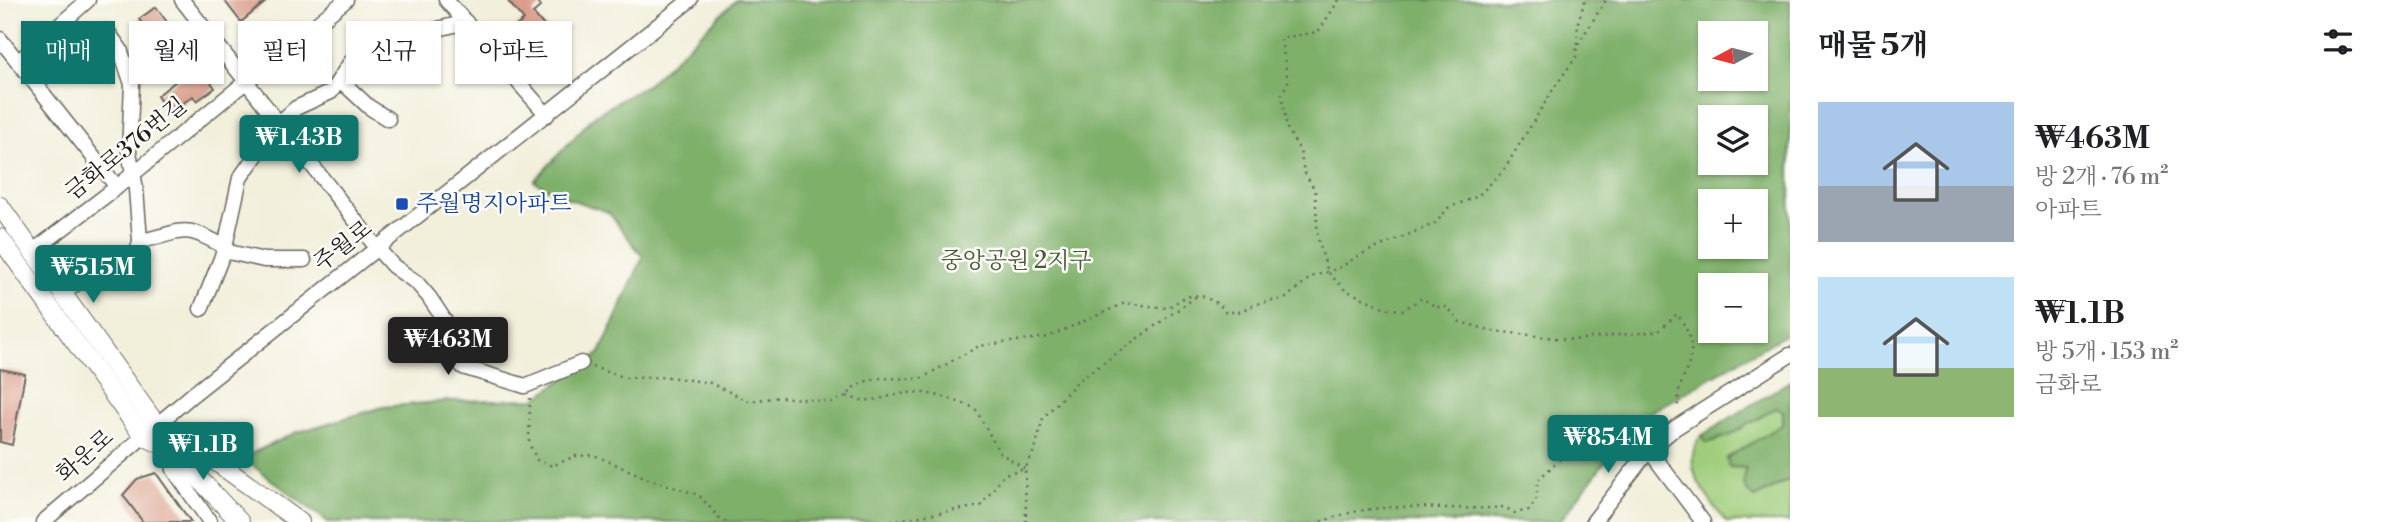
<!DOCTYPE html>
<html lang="ko">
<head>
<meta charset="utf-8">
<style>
	body { margin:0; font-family:"Libre Bodoni","Noto Serif KR",serif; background:#f6f6f6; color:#202124; height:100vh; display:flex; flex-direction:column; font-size:26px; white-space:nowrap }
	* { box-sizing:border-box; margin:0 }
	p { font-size:23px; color:#757577 }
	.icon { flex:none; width:38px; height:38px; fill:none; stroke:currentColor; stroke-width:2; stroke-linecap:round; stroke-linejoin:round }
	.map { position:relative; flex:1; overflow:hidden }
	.sheet { display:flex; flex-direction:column; background:#fff; width:595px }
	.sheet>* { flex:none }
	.banner { position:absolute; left:21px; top:21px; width:665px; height:63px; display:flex; gap:14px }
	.needle { width:46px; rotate:263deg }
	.buttons { position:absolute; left:1698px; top:21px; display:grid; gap:14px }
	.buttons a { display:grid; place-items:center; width:70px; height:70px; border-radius:0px; background:#fff; box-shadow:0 2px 5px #0004; font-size:35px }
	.price { position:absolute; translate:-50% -60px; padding:0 16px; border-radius:7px; background:#0f766e; color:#fff; font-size:23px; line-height:46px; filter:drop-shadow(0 2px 4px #0008) }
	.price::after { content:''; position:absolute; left:50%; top:42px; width:21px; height:16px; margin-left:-10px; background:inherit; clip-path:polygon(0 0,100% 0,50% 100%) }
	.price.active { background:#222; color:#fff }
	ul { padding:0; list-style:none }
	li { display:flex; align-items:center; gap:21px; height:175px; padding:0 28px }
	li span { display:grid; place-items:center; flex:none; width:196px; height:140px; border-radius:0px; color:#555 }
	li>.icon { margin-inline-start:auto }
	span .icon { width:84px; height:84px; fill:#fffc; stroke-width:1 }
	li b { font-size:30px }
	h2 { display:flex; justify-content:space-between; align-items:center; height:84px; padding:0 28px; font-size:30px }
	.pill { padding:0 24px; border-radius:0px; background:#fff; box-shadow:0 2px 5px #0004; font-size:24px; line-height:63px }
	.pill.active { background:#0f766e; color:#fff }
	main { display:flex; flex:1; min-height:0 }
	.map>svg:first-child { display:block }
	.green { fill:#9fcd7b; stroke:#5e744c; stroke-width:2 }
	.forest { fill:#7fb06b; stroke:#4e6644; stroke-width:2; fill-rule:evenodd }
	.building { fill:#d99d8a }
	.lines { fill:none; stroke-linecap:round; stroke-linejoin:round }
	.minor-casing { stroke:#67665f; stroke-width:17 }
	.major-casing { stroke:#67665f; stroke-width:20 }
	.path { stroke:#67665f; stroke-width:2.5; stroke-dasharray:2 5; stroke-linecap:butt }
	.minor { stroke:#fff; stroke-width:14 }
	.major { stroke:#fff; stroke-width:18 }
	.transit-dot { fill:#1a4fb4; stroke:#fdfcf7; stroke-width:2.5 }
	.labels { text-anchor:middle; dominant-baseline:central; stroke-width:5; stroke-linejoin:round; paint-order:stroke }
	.street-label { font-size:23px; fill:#1c1c1c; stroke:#fdfcf7 }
	.transit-label { font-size:23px; fill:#164399; stroke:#fdfcf7; text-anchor:start }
	.park-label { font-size:23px; fill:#4a5a3d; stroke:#fdfcf7 }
</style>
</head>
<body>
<main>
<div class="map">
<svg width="1790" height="522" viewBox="0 0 1790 522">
	<rect width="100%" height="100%" fill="#fdfcf7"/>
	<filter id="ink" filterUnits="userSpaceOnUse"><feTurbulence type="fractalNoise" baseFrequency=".0143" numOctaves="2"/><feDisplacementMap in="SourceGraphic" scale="14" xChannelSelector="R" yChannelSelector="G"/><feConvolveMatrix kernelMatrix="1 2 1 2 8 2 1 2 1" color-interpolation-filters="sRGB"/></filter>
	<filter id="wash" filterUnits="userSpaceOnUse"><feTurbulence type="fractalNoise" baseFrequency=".00686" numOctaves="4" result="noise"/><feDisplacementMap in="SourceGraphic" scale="28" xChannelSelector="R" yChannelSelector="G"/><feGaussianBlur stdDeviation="1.57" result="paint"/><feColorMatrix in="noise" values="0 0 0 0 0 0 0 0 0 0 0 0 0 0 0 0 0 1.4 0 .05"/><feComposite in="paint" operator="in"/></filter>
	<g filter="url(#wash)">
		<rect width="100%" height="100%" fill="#f2efdb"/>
		<path class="green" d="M 1776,408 L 1783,411 L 1782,425 L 1727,459 L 1746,468 L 1755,498 L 1790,479 L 1790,522 L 1726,522 C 1707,496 1678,467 1701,436 L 1706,443 L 1728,436 Z"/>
		<g class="forest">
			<path d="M 736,0 L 1790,0 L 1790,332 L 1637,420 L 1559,522 L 328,522 L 242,458 L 295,433 L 383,407 L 448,401 L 535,399 L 600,353 L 643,257 L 608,212 L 558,195 L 534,181 L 595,115 L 648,84 ZM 1710,33 L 1755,33 L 1755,79 L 1710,79 ZM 1710,117 L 1755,117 L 1755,163 L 1710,163 ZM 1710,201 L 1755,201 L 1755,247 L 1710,247 ZM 1710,285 L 1755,285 L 1755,331 L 1710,331 Z"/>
			<path d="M 1790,381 L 1790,479 L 1755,498 C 1742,489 1743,483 1746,468 L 1729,467 L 1727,458 L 1782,425 L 1783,411 L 1776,408 L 1728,436 L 1706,443 L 1701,436 Z"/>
		</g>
		<g id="blocks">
			<g class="building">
				<path d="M 224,0 L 268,0 L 241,22 Z"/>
				<path d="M 507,0 L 536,0 L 541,6 L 533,13 L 556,40 L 539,55 L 515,27 L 524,20 Z"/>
				<path d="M 156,7 L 215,88 L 197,101 L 193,96 L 169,113 L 157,96 L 181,77 L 139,19 Z"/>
				<path d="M 0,369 L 25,374 L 12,445 L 0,442 Z"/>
				<path d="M 156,473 L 191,522 L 143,522 L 123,495 L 137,479 Z"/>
			</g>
		</g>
	</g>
	<g filter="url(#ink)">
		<use href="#blocks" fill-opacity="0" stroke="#67665f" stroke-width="2"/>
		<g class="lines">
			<defs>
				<g id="minor">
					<path d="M 182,0 L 377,248 L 393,266 L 417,283 L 429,297 L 451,330 L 455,356 L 463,367 L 525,386 L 581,363"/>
					<path d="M 446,0 L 547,115"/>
					<path d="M 0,39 L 117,187"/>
					<path d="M 19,61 L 88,0"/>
					<path d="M 340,80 L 369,107 L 388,119"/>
					<path d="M 36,83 L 107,31 L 120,49 L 132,84 L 129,152 L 136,189 L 140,241 L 131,279 C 97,273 89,272 62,294"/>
					<path d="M 140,241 C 186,232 180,222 225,247"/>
					<path d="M 224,251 L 264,260 L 304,260"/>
					<path d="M 32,252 L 117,187 L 346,0"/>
					<path d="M 201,309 L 224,251 L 240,178 L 279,123 L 296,108 L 331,92 L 350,63 L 377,38 L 410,36 L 466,22"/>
					<path d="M 171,449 L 174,470 L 210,522"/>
					<path d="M 1649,450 L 1703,522"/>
					<path d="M 43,522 L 192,395 L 690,0"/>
					<path d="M 1593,522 L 1649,450 L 1675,428 L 1790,355"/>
				</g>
				<g id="major">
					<path d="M 0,206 L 156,424 L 195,447 L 300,522"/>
					<path d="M 0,238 L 143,436 L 171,449 L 240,522"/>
				</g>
			</defs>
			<use href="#minor" class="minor-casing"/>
			<use href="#major" class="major-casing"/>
			<g class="path">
				<path d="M 1339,0 L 1318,32 L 1281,38 L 1288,82 L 1282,94 L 1287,128 L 1300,151 L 1304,172 L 1315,190 L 1318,240 L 1328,272 L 1345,290 L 1388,309 L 1403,310 L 1422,298 L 1436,307 L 1447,307 L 1460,322 L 1493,331 L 1573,340 L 1659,331 L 1677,314 C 1710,360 1675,369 1678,409"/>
				<path d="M 1578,44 L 1606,0"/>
				<path d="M 592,367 L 627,378 L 669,377 L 710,383 L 749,401 L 781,397 L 832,402 L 847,396 L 855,386 L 867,381 L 881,378 L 920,379 L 979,346 L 1048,337 L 1125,303 L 1167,308 L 1185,297 L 1200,295 L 1219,304 L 1225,312 L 1238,312 L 1256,304 L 1286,298 L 1311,277 L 1339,268 L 1362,254 L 1436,223 L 1448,208 L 1478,196 L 1503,171 L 1554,88 L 1576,57 L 1578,22 L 1585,0"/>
				<path d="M 847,396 C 868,406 884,396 906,393 C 928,390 954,400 975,408 L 1000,453 L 1025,469"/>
				<path d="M 530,398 L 529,443 L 537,460 L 552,466 L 575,456 L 594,455 L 651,480 L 699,495 L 719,518 L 727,522"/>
				<path d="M 884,522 L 981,506 L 1004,474 L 1025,469"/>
				<path d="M 1026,522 L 1025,469 L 1035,449 L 1043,418 L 1078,381 L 1197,296"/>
				<path d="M 1321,522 C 1386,496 1438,513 1504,507 L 1515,513 L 1529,510 L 1536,501 L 1538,480 L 1588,432 L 1652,431"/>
			</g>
			<use href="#minor" class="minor"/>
			<use href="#major" class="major"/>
		</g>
	</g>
	<rect class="transit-dot" x="395" y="197" width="14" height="14" rx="3.5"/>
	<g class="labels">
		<g class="street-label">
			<text transform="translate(126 149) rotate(-39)">금화로376번길</text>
			<text transform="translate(343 246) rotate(-38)">주월로</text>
			<text transform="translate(85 456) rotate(-41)">화운로</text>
		</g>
		<g class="transit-label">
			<text x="416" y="204">주월명지아파트</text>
		</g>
		<g class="park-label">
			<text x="1016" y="261">중앙공원 2지구</text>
		</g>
	</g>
</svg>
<div class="buttons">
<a><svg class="needle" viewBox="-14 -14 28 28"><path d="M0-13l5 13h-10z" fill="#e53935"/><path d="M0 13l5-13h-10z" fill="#757577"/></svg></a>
<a><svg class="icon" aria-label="layers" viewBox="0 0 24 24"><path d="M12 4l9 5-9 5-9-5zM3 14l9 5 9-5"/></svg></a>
<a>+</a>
<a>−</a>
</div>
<b class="price" style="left:299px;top:175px">₩1.43B</b>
<b class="price" style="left:93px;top:305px">₩515M</b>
<b class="price active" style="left:448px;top:377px">₩463M</b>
<b class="price" style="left:1608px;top:475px">₩854M</b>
<b class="price" style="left:203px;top:482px">₩1.1B</b>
<div class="banner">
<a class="pill active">매매</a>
<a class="pill">월세</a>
<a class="pill">필터</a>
<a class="pill">신규</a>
<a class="pill">아파트</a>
</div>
</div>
<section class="sheet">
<h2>매물 5개<svg class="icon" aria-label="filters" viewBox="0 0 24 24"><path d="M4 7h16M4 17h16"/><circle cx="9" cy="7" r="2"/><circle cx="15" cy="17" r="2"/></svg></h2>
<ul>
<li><span style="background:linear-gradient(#a9c7e8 60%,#9aa5b1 0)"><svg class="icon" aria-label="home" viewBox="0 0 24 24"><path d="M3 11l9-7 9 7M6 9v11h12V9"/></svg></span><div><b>₩463M</b><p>방 2개 · 76 m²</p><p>아파트</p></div></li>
<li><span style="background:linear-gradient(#bfe0f5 65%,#8fb573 0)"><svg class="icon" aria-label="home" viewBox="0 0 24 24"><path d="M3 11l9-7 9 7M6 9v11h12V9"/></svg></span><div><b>₩1.1B</b><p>방 5개 · 153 m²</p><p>금화로</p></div></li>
</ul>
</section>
</main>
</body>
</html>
